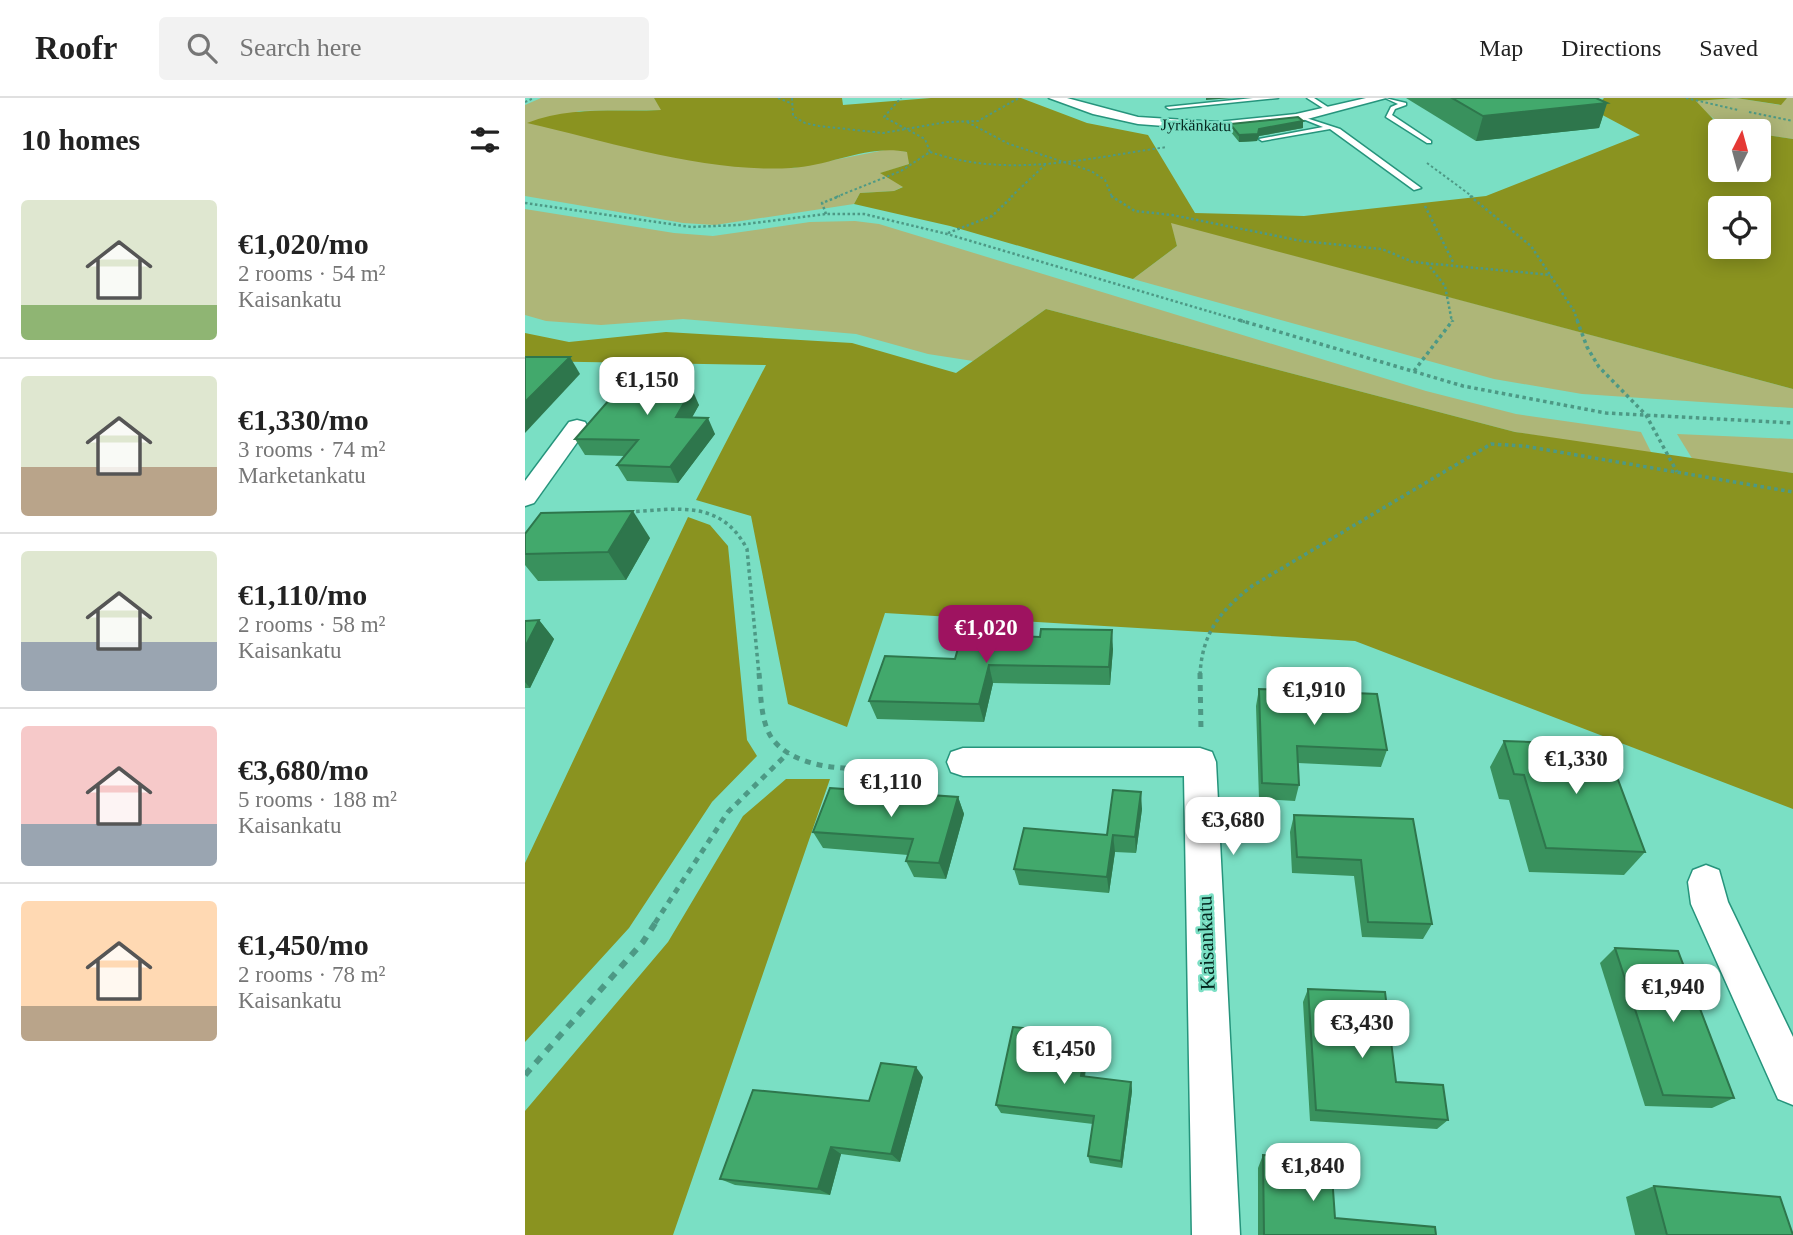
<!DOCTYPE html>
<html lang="en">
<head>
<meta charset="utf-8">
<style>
	body { margin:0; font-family:Georgia,serif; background:#f2f2f2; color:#222; height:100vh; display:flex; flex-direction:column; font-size:26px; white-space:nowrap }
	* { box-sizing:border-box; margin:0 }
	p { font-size:23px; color:#767676 }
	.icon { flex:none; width:38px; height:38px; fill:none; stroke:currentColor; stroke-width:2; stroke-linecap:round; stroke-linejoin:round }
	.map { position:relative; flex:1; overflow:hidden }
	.details { display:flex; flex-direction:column; background:#fff; width:525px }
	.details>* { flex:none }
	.needle { width:46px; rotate:6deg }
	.buttons { position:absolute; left:1183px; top:21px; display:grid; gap:14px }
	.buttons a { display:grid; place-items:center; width:63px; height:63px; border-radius:7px; background:#fff; box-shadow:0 4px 18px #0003; font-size:35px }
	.price { position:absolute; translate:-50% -60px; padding:0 16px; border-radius:14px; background:#fff; color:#222; font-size:23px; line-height:46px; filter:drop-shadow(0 2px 4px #0008) }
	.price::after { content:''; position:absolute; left:50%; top:42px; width:21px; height:16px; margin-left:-10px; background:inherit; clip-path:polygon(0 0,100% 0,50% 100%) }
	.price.current { background:#9e1360; color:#fff }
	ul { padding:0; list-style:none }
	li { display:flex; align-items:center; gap:21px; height:175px; padding:0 21px }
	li+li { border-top:2px solid #e0e0e0 }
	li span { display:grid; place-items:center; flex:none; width:196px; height:140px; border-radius:7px; color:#555 }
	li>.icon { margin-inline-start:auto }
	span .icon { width:84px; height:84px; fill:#fffc; stroke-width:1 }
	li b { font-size:30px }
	h2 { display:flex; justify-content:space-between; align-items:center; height:84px; padding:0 21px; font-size:30px }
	header { display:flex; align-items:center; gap:42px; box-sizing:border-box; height:98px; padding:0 35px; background:#fff; border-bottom:2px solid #e0e0e0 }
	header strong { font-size:33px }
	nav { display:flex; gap:38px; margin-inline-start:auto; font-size:24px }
	.search { width:490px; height:63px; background:#f2f2f2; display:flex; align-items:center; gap:18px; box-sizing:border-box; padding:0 24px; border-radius:7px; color:#767676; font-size:26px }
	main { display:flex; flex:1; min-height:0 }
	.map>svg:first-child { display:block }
	.green { fill:#aeb678 }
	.forest { fill:#8a9320; fill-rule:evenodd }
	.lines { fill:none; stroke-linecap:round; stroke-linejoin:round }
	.lane-casing { stroke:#26947c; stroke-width:3 }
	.street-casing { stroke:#26947c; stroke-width:3 }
	.path-far4 { stroke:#4d9985; stroke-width:2; stroke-dasharray:2.5 2.5; stroke-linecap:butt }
	.path-far3 { stroke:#4d9985; stroke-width:2.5; stroke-dasharray:2.5 2.5; stroke-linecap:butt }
	.path-far2 { stroke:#4d9985; stroke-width:3.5; stroke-dasharray:3.5 3.5; stroke-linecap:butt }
	.path-far1 { stroke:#4d9985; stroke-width:5; stroke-dasharray:6 6; stroke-linecap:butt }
	.path { stroke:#4d9985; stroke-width:6; stroke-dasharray:8 8; stroke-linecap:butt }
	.lane { fill:#fff; fill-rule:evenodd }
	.street { fill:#fff; fill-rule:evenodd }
	.wall { fill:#39915d }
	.shaded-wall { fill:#2e764c }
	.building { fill:#42a96c; stroke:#2e764c; stroke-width:2 }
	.labels { text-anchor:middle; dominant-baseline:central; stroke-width:5; stroke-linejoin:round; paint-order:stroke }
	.far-street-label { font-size:16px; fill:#04261e; stroke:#7adfc4 }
	.near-street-label { font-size:21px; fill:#04261e; stroke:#7adfc4 }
</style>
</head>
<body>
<header>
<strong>Roofr</strong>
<div class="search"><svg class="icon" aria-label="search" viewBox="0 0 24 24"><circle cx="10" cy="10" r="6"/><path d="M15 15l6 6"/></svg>Search here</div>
<nav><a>Map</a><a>Directions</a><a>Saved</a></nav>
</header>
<main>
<section class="details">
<h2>10 homes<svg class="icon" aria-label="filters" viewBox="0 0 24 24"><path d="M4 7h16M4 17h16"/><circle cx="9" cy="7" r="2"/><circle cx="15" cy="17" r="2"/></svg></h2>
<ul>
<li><span style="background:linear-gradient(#dfe7d0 75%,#8fb573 0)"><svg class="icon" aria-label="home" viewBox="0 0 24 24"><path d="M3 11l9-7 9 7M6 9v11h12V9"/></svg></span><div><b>€1,020/mo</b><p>2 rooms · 54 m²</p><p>Kaisankatu</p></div></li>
<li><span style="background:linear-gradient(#dfe7d0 65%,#b9a48a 0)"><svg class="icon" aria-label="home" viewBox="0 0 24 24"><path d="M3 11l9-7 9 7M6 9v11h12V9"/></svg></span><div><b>€1,330/mo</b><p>3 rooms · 74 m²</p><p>Marketankatu</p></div></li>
<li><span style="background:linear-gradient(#dfe7d0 65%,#9aa5b1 0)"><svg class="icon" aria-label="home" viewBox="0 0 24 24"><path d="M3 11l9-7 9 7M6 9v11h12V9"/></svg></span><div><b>€1,110/mo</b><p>2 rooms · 58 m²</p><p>Kaisankatu</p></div></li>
<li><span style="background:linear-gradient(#f6c9c9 70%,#9aa5b1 0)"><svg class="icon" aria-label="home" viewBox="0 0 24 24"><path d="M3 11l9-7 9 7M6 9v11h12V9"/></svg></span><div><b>€3,680/mo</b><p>5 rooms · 188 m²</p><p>Kaisankatu</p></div></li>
<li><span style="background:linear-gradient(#ffd9b3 75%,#b9a48a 0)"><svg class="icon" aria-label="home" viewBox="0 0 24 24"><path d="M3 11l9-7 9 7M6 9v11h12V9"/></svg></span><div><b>€1,450/mo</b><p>2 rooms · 78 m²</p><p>Kaisankatu</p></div></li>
</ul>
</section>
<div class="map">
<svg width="1268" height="1137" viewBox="0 0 1268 1137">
	<rect width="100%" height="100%" fill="#7adfc4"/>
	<g class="green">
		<path d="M 16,0 L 129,0 L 137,12 L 51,13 L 268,70 L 365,51 L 383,54 L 384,66 L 356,75 L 379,88 L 369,93 L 335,95 L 329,106 L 190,127 L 158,125 L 0,98 L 0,7 Z"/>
		<path d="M 1211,0 L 1255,7 L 1262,0 L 1268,0 L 1268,41 L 1234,36 L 1234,33 C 1202,33 1191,25 1170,3 Z"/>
		<path d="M 0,111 L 149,135 L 188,138 L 285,124 L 330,123 L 354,126 L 901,293 L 991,316 L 1116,334 L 1127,356 L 990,334 L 521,211 L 448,263 L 403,256 L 331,236 L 158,221 L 76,227 L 21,223 L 0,217 Z"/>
		<path d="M 645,124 L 1268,291 L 1268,310 L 1057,296 L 969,281 L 608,181 L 652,148 Z"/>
		<path d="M 1152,336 L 1268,341 L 1268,375 L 1168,362 Z"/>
	</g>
	<g class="forest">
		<path d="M 129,0 L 317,0 L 318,7 L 406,0 L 496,0 L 562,25 L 623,37 L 670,115 L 779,118 L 961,98 L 1115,37 L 1068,12 L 1079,0 L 1262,0 L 1256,7 L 1211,0 L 1171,3 L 1188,21 L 1214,33 L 1195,33 L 1195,72 L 1234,72 L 1234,36 L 1268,41 L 1268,291 L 646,125 L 652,148 L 608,181 L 425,128 L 329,106 L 335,95 L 369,93 L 378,89 L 355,75 L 384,66 L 382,54 C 343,46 305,68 266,70 C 181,75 85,44 2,25 C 45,8 91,14 136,12 ZM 1195,110 L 1234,110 L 1234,149 L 1195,149 Z"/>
		<path d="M 521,211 L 990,334 L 1268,375 L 1268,711 L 830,543 L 360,515 L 322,629 L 263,606 L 226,418 L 171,402 L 241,267 L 0,263 L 0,235 L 44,244 L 141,234 L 327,245 L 431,275 Z"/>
		<path d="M 163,419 L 185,427 L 203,448 L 222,642 L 232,658 L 187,704 L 104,830 L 0,944 L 0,765 Z"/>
		<path d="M 261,681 L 305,681 L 148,1137 L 0,1137 L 0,1013 L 143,844 L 218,718 Z"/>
	</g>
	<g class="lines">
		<defs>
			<g id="lane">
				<path d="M 728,0 L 753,0 L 644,11 L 641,9 Z"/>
				<path d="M 782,0 L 789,0 L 809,13 L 804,14 Z"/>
				<path d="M 860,0 L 881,5 L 881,7 L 870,11 L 867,17 L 906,43 L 906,45 L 902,45 L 861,19 L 866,9 L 873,6 Z"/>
				<path d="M 778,19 L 815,31 L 896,90 L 889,92 L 805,31 L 737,43 L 734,41 L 798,29 L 778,21 Z"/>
			</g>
			<g id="street">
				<path d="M 524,0 L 542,0 L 613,19 L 692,24 L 771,16 L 841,0 L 861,0 L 771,24 L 692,32 L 613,26 L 568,16 Z"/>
				<path d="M 52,322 L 60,324 L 63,329 L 9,405 L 0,408 L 0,383 L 44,324 Z"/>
				<path d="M 438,650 L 675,650 L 687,654 L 691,664 L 715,1137 L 667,1137 L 659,678 L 438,678 L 426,674 L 422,664 L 426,654 Z"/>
				<path d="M 1181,767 L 1194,772 L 1203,804 L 1268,939 L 1268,1007 L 1253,1001 L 1166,806 L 1163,784 L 1168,772 Z"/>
			</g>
		</defs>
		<use href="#lane" class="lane-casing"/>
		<use href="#street" class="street-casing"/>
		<g class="path-far4">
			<path d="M 253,0 L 268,6"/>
			<path d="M 267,0 L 268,18 L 280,25 L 294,28 L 358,35 L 422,24 L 453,23 L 494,0"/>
			<path d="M 1161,0 L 1213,12"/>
			<path d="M 0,4 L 9,0"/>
			<path d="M 1224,14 L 1268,23"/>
			<path d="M 442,24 L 484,46 L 566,73 L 580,82 L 587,99"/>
			<path d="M 405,54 C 483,81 563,60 642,49"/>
			<path d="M 902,65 L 948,99"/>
			<path d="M 311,99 L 376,73 L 405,54 L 400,41 L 359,19 L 376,0"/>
			<path d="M 486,99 L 522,65"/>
		</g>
		<g class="path-far3">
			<path d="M 586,98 L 610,113 L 647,117 L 777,143 L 857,151 L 888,164 L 1026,177"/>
			<path d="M 945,98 L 1006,148 L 1049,213 L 1053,224"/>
			<path d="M 0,105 L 166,129 L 213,127 L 301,116 L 339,116 L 422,136 L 720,224"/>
			<path d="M 900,108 L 929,166"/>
			<path d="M 301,116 L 297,105 L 315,98"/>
			<path d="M 423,135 L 467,118 L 488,98"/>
			<path d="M 902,165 L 920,188 L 927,224"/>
		</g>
		<g class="path-far2">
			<path d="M 714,222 L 938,288 L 1081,315 L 1268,325"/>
			<path d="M 1052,222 L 1062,249 L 1074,269 L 1121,317 L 1152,374"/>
			<path d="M 889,273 L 928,222"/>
			<path d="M 104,414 C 152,411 196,401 222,451 L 234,577"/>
			<path d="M 675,577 C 677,535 695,513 727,488 L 966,346 L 999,348 L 1268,394"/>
		</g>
		<g class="path-far1">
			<path d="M 234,575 C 236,596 235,626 249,643 C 281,681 362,670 405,667"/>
			<path d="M 675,575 L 676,632"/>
			<path d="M 130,825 L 203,714 L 263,655"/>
		</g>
		<path class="path" d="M 0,977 L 118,844 L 131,824"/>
		<use href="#lane" class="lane"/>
		<use href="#street" class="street"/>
	</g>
	<g class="wall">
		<path d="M 881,0 L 1071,0 L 1082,5 L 1074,30 L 951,43 Z"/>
		<path d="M 705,26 L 778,30 L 734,38 L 732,43 L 714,44 L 705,33 Z"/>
		<path d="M 158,261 L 165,276 L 156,291 L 174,307 L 167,319 L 190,336 L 153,385 L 102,383 L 92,367 L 100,358 L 60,357 L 50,341 Z"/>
		<path d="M 0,436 L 125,440 L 101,482 L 13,483 L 0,467 Z"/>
		<path d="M 14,522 L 29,541 L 5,590 L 0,590 L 0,523 Z"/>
		<path d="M 588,551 L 585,587 L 468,585 L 459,624 L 352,621 L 344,603 L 430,561 Z"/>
		<path d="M 734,591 L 862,652 L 856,669 L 773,665 L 774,687 L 770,703 L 734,701 L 731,608 Z"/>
		<path d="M 979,643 L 1120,754 L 1099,777 L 1004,774 L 984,702 L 974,701 L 965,669 Z"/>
		<path d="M 433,699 L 439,716 L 421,781 L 389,779 L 381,763 L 383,757 L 298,750 L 288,734 Z"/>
		<path d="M 617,711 L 611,755 L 590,754 L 584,795 L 494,787 L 489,771 L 582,737 Z"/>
		<path d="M 769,717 L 888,721 L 907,826 L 898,841 L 837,839 L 829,778 L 767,775 L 765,734 Z"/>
		<path d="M 1090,850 L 1209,1000 L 1187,1010 L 1120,1008 L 1075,865 Z"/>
		<path d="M 783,891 L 871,984 L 923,1022 L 912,1031 L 785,1023 L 778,904 Z"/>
		<path d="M 562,937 L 564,947 L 560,979 L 606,984 L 607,993 L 597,1070 L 565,1065 L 563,1058 L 568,1026 L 476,1015 L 471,1007 Z"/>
		<path d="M 398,979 L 375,1064 L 316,1056 L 305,1097 L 210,1087 L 195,1081 Z"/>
		<path d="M 738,1057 L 810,1120 L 911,1137 L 733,1137 L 733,1070 Z"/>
		<path d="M 1129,1088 L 1268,1137 L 1110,1137 L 1101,1099 Z"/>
	</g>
	<g class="shaded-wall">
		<path d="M 681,0 L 707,0 L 681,2 Z"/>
		<path d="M 1082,5 L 1074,30 L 951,43 L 958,18 Z"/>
		<path d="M 778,23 L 778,30 L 734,38 L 732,43 L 714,44 L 714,37 L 734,31 Z"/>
		<path d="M 45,259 L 55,276 L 0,335 L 0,304 Z"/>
		<path d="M 158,261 L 165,276 L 146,307 L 138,292 Z"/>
		<path d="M 167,291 L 174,307 L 159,334 L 151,319 Z"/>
		<path d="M 183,320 L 190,336 L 153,385 L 145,369 Z"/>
		<path d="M 108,413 L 125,440 L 101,482 L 83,454 Z"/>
		<path d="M 14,522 L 29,541 L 5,590 L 0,584 L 0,549 Z"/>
		<path d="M 587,532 L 588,551 L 585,587 L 584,569 Z"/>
		<path d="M 464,567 L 468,585 L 459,624 L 454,606 Z"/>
		<path d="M 616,694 L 617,711 L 611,755 L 610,739 Z"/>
		<path d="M 433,699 L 439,716 L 421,781 L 414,765 Z"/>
		<path d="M 588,737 L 590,754 L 584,795 L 582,779 Z"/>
		<path d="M 562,937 L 564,947 L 558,988 L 556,978 Z"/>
		<path d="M 391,969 L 398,979 L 375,1064 L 366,1056 Z"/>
		<path d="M 606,984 L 607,993 L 597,1070 L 596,1063 Z"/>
		<path d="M 306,1049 L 316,1056 L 305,1097 L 293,1091 Z"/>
	</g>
	<g class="building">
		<path d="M 927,0 L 1071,0 L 1082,5 L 958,18 Z"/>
		<path d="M 773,19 L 778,23 L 734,31 L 733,36 L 714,37 L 705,26 Z"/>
		<path d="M 0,259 L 45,259 L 0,304 Z"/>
		<path d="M 158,261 L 138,292 L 167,291 L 151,319 L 183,320 L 145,369 L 92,367 L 113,342 L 50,341 L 119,262 Z"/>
		<path d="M 108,413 L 83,454 L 0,456 L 0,436 L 16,415 Z"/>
		<path d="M 14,522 L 0,549 L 0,523 Z"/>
		<path d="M 516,531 L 587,532 L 584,569 L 464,567 L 454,606 L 344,603 L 360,558 L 430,561 L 437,536 L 515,539 Z"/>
		<path d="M 734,591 L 852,596 L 862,652 L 772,648 L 774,687 L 737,685 Z"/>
		<path d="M 979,643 L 1080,647 L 1120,754 L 1021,750 L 999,677 L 989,676 Z"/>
		<path d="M 305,690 L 433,699 L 414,765 L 381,763 L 388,741 L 288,734 Z"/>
		<path d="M 588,692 L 616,694 L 610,739 L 588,737 L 582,779 L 489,771 L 499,730 L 582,737 Z"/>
		<path d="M 769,717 L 888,721 L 907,826 L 843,824 L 836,762 L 772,759 Z"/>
		<path d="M 1090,850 L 1153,853 L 1209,1000 L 1138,997 Z"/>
		<path d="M 783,891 L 860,894 L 871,984 L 918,987 L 923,1022 L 791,1012 Z"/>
		<path d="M 488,929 L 562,937 L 556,978 L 606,984 L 596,1063 L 563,1058 L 569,1018 L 471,1007 Z"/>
		<path d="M 356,965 L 391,969 L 366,1056 L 306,1049 L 293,1091 L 195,1081 L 228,992 L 344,1003 Z"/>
		<path d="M 738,1057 L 806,1063 L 810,1120 L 910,1129 L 911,1137 L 739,1137 Z"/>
		<path d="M 1129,1088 L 1255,1099 L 1268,1137 L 1142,1137 Z"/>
	</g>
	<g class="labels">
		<g class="far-street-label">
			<text transform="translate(671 27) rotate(1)">Jyrkänkatu</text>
		</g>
		<g class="near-street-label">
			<text transform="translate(681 845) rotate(-92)">Kaisankatu</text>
		</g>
	</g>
</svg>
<div class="buttons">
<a><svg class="needle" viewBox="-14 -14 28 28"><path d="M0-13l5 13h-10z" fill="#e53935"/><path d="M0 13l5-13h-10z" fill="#767676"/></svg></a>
<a><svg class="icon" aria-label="locate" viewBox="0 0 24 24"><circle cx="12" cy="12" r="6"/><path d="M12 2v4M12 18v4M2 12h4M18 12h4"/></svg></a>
</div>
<b class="price" style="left:122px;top:319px">€1,150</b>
<b class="price current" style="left:461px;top:567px">€1,020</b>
<b class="price" style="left:789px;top:629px">€1,910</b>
<b class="price" style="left:1051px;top:698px">€1,330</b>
<b class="price" style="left:366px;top:721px">€1,110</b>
<b class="price" style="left:708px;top:759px">€3,680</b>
<b class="price" style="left:1148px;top:926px">€1,940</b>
<b class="price" style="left:837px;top:962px">€3,430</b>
<b class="price" style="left:539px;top:988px">€1,450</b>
<b class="price" style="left:788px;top:1105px">€1,840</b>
</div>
</main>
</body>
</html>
